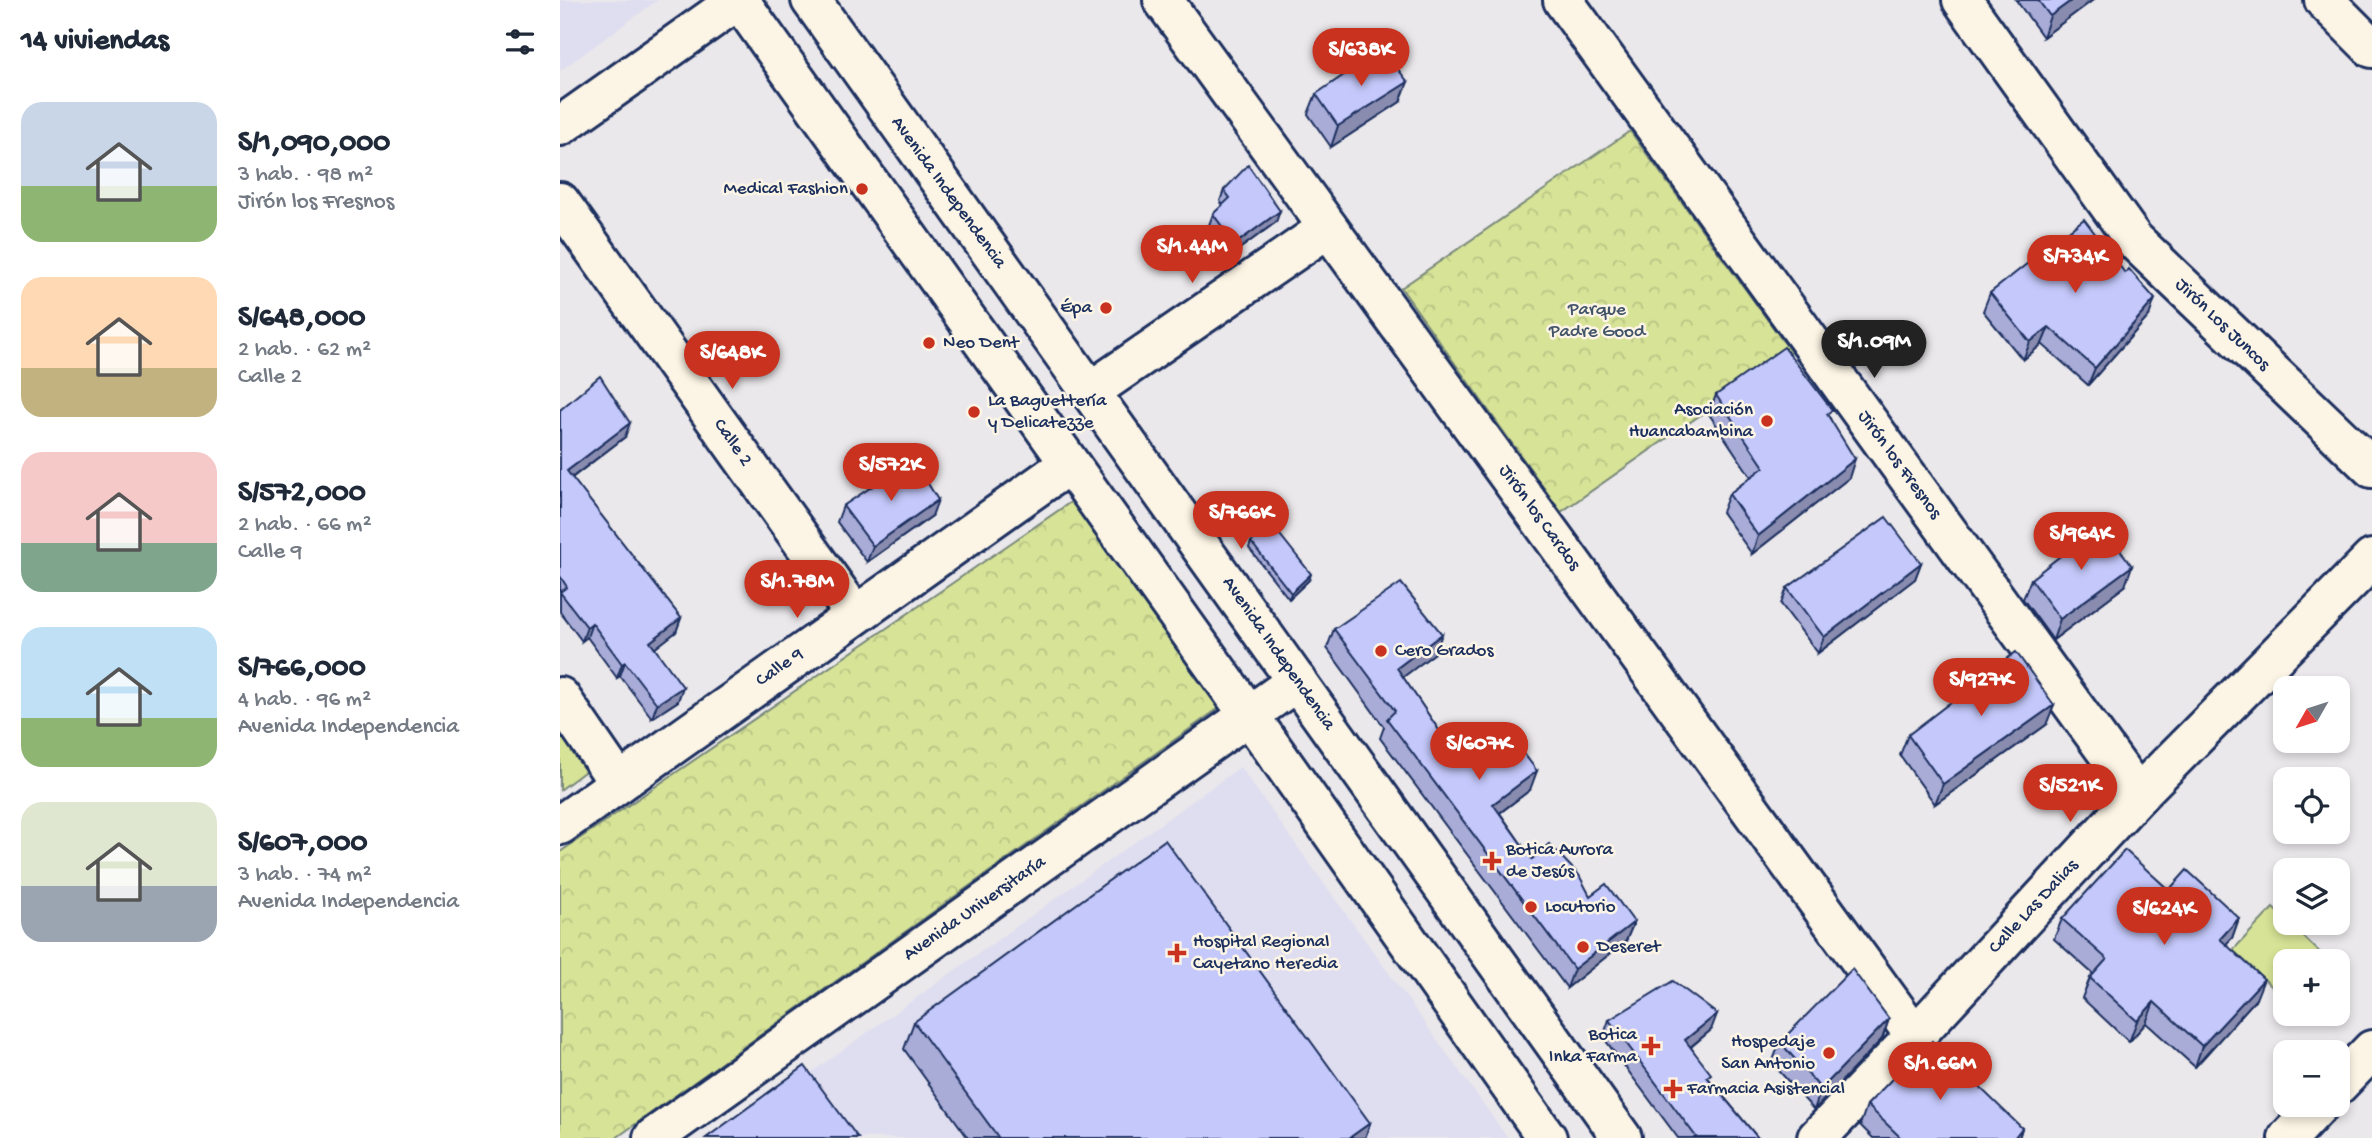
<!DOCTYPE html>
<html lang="es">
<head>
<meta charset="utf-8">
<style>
	body { margin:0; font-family:"Gochi Hand",sans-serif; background:#f2f2f3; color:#1f2937; height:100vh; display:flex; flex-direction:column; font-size:26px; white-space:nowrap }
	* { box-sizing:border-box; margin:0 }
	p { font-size:23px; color:#747a83 }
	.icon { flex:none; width:38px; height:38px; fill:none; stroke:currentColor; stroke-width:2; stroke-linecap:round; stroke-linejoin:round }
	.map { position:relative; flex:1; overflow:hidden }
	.side { display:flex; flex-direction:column; background:#fff; width:560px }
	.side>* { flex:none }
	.needle { width:46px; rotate:231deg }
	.buttons { position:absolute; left:1713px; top:676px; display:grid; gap:14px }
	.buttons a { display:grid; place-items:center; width:77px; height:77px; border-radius:14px; background:#fff; box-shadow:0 4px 10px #0003; font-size:35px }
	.price { position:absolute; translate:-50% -60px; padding:0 16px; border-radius:24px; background:#c8321e; color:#fff; font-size:23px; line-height:46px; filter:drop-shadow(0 2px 4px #0008) }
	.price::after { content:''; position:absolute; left:50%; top:42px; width:21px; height:16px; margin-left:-10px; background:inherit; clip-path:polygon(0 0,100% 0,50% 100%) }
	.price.active { background:#222; color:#fff }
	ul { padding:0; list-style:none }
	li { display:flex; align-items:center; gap:21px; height:175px; padding:0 21px }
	li span { display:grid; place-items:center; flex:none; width:196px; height:140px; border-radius:21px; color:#555 }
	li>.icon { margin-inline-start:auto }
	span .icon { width:84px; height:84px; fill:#fffc; stroke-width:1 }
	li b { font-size:30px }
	h2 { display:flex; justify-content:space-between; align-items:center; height:84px; padding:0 21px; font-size:30px }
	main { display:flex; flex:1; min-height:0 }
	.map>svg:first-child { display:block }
	.built { fill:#dfdef0 }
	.green { fill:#d7e396; stroke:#79897a; stroke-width:2 }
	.park { fill:url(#park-crowns); stroke:#79897a; stroke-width:2 }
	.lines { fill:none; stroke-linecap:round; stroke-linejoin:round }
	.minor-casing { stroke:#1b2f5e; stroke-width:44 }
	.major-casing { stroke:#1b2f5e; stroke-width:44 }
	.minor { stroke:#fcf5e5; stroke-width:38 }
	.major { stroke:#fcf5e5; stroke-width:38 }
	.wall { fill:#a9acd7; stroke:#1b2f5e; stroke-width:2 }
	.shaded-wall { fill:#898caf; stroke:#1b2f5e; stroke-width:2 }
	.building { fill:#c4c8fa; stroke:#1b2f5e; stroke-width:2 }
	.poi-dot { fill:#c8321e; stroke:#fcf5e5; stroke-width:2.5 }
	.labels { text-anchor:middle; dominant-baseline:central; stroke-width:5; stroke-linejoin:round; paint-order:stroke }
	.poi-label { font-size:19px; fill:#1b2f5e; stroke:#fcf5e5; text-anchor:start }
	.street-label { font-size:19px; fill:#1b2f5e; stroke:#fcf5e5 }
	.park-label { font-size:19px; fill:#415369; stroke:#fcf5e5 }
</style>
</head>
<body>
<main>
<section class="side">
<h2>14 viviendas<svg class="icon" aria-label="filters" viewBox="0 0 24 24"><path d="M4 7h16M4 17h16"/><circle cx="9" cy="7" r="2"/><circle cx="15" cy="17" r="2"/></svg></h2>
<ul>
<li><span style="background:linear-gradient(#c9d6e8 60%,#8fb573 0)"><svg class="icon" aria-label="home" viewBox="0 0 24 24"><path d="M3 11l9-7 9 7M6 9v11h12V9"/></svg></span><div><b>S/1,090,000</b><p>3 hab. · 98 m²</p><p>Jirón los Fresnos</p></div></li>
<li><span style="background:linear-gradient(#ffd9b3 65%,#c2b280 0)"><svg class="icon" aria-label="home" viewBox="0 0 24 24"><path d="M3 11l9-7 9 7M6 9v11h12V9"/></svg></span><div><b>S/648,000</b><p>2 hab. · 62 m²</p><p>Calle 2</p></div></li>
<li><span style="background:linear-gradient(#f6c9c9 65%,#7fa58c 0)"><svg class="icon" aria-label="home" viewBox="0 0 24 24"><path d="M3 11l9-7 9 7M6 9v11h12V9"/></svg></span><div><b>S/572,000</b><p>2 hab. · 66 m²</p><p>Calle 9</p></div></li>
<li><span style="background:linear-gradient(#bfe0f5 65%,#8fb573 0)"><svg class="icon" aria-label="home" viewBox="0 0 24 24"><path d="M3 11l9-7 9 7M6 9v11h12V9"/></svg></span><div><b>S/766,000</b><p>4 hab. · 96 m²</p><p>Avenida Independencia</p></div></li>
<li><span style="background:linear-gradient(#dfe7d0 60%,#9aa5b1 0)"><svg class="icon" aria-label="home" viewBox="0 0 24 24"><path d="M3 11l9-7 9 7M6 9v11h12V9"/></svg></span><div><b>S/607,000</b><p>3 hab. · 74 m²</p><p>Avenida Independencia</p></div></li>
</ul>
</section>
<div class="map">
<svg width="1812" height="1138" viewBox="0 0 1812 1138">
	<defs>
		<pattern id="park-crowns" width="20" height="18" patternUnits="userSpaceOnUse" patternTransform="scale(1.75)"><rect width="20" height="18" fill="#d7e396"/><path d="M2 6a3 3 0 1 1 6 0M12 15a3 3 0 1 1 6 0" fill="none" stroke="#b8c384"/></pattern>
	</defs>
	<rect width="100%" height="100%" fill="#ebe8eb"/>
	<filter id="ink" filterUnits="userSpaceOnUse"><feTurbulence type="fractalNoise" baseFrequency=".0143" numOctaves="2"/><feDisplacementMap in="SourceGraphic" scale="14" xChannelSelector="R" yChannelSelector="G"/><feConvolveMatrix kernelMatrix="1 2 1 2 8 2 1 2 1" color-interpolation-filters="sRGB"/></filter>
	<g filter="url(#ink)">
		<g class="built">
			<path d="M 0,0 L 98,0 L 0,71 Z"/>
			<path d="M 680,767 L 948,1138 L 159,1138 Z"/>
		</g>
		<g class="green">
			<path d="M 0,729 L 28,769 L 0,790 Z"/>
			<path d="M 1713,908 L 1769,961 L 1726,961 L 1725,999 L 1673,950 Z"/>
		</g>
		<g class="park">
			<path d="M 1070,131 L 1231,352 L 1001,512 L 841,288 Z"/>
			<path d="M 518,497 L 662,706 L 56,1138 L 0,1138 L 0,852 Z"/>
		</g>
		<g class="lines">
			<defs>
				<g id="minor">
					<path d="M 603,0 L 1355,1036"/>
					<path d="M 1003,0 L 1578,795"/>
					<path d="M 1402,0 L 1574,240 L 1812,468"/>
					<path d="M 1764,0 L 1812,48"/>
					<path d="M 0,126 L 178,0"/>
					<path d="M 0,202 L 295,615"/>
					<path d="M 531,391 L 768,228"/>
					<path d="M 0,697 L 59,783"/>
					<path d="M 0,825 L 509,464"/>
					<path d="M 93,1138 L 737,681"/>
					<path d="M 1257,1138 L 1355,1036 L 1578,795 L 1812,559"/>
				</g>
				<g id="major">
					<path d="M 179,0 L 689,715 L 987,1138"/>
					<path d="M 251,0 L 1062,1138"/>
					<path d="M 1778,1085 L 1812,1050"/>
					<path d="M 1728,1138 L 1760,1104"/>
				</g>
			</defs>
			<use href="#minor" class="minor-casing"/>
			<use href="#major" class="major-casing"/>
			<use href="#minor" class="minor"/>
			<use href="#major" class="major"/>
		</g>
		<g class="wall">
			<path d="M 1456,0 L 1533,0 L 1483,37 Z"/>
			<path d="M 756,94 L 840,102 L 771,147 L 748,114 Z"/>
			<path d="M 664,190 L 716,222 L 671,255 L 649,225 L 653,214 L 663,205 L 660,201 Z"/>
			<path d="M 1430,293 L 1589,316 L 1528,385 L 1482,344 L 1463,360 L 1423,311 Z"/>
			<path d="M 1156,395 L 1270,418 L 1289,478 L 1192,554 L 1162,512 L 1169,494 L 1191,477 L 1149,414 Z"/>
			<path d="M 0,410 L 65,437 L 12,478 L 121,618 L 116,632 L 95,648 L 118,701 L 92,718 L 60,676 L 57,678 L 27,637 L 22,641 L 0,612 Z"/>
			<path d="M 283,506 L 372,516 L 307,562 L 277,522 Z"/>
			<path d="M 691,542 L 749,580 L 729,599 L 689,548 Z"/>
			<path d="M 1361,563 L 1355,579 L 1258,653 L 1221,604 L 1227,588 Z"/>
			<path d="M 1471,579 L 1565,586 L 1493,640 L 1463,599 Z"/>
			<path d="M 774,629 L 875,653 L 843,677 L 897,757 L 970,790 L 940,813 L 972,859 L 1030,896 L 1074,922 L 1066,941 L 1007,988 L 820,738 L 824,727 L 767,648 Z"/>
			<path d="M 1486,725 L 1375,804 L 1340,755 L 1348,735 Z"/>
			<path d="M 1609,890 L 1679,918 L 1672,938 L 1666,944 L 1696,999 L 1635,1067 L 1586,1023 L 1569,1042 L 1522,998 L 1530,978 L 1533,974 L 1494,939 L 1502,919 Z"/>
			<path d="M 1329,1019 L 1322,1039 L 1254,1110 L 1212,1063 L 1220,1042 Z"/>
			<path d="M 1049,1020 L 1151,1030 L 1131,1047 L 1149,1079 L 1198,1138 L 1118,1138 L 1043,1037 Z"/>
			<path d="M 354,1022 L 810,1123 L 805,1138 L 408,1138 L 344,1049 Z"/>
			<path d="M 1358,1056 L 1462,1128 L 1459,1138 L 1313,1138 L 1300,1125 L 1307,1105 Z"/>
		</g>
		<g class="shaded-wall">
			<path d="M 1512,0 L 1533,0 L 1483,37 L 1490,16 Z"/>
			<path d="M 848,82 L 840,102 L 771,147 L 778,126 Z"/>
			<path d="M 720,211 L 716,222 L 671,255 L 675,244 Z"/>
			<path d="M 1595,299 L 1589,316 L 1528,385 L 1535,368 Z"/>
			<path d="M 1489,327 L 1482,344 L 1463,360 L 1470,342 Z"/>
			<path d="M 70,423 L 65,437 L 2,485 L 7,471 Z"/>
			<path d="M 1295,459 L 1289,478 L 1192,554 L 1198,536 Z"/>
			<path d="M 378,500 L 372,516 L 307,562 L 313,546 Z"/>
			<path d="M 1361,563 L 1355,579 L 1258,653 L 1264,637 Z"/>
			<path d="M 1572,566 L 1565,586 L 1493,640 L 1500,619 Z"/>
			<path d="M 751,574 L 749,580 L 729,599 L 731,593 Z"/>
			<path d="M 121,618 L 116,632 L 85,656 L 90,642 Z"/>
			<path d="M 32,623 L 27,637 L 22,641 L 27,627 Z"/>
			<path d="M 882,634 L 875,653 L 830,687 L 837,668 Z"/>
			<path d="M 65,662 L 60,676 L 57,678 L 62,664 Z"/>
			<path d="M 123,687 L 118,701 L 92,718 L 97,704 Z"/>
			<path d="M 1494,705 L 1486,725 L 1375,804 L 1383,784 Z"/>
			<path d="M 977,771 L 970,790 L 926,823 L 933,804 Z"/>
			<path d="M 1679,918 L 1672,938 L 1652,959 L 1660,939 Z"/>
			<path d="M 1074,922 L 1066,941 L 1007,988 L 1014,969 Z"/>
			<path d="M 1704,979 L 1696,999 L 1635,1067 L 1642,1046 Z"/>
			<path d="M 1594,1002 L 1586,1023 L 1569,1042 L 1577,1021 Z"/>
			<path d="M 1157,1014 L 1151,1030 L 1119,1056 L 1125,1040 Z"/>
			<path d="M 1329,1019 L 1322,1039 L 1254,1110 L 1261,1089 Z"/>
			<path d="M 810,1123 L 805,1138 L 789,1138 Z"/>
			<path d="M 1462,1128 L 1459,1138 L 1454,1138 Z"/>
		</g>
		<g class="building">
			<path d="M 1478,0 L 1512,0 L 1490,16 Z"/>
			<path d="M 822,49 L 848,82 L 778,126 L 756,94 Z"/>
			<path d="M 688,165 L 720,211 L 675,244 L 653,214 L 670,198 L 664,190 Z"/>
			<path d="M 1524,219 L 1565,273 L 1569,269 L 1595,299 L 1535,368 L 1489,327 L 1470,342 L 1430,293 Z"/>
			<path d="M 1224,347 L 1272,410 L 1267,414 L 1295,459 L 1198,536 L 1169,494 L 1204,467 L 1156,395 Z"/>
			<path d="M 40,376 L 70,423 L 7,471 L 121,618 L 90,642 L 123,687 L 97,704 L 65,662 L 62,664 L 32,623 L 27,627 L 0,592 L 7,587 L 0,576 L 0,410 Z"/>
			<path d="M 353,459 L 378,500 L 313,546 L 283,506 Z"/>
			<path d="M 1326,517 L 1361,563 L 1264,637 L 1227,588 Z"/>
			<path d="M 1541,524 L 1572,566 L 1500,619 L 1471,579 Z"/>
			<path d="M 713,526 L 751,574 L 731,593 L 691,542 Z"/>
			<path d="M 841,583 L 882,634 L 837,668 L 897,757 L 944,727 L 977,771 L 933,804 L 972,859 L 989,844 L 1019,875 L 1030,896 L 1046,884 L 1074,922 L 1014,969 L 827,719 L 835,711 L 774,629 Z"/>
			<path d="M 1456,652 L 1494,705 L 1383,784 L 1348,735 Z"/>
			<path d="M 605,840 L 810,1123 L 789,1138 L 436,1138 L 438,1137 L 354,1022 Z"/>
			<path d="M 1565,850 L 1609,890 L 1627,870 L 1679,918 L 1660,939 L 1704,979 L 1642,1046 L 1594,1002 L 1577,1021 L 1530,978 L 1547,959 L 1502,919 Z"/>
			<path d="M 1292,969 L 1329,1019 L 1261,1089 L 1220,1042 Z"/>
			<path d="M 1113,981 L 1157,1014 L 1125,1040 L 1151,1074 L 1147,1077 L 1198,1138 L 1137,1138 L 1049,1020 Z"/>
			<path d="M 1372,1041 L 1462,1128 L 1454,1138 L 1341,1138 L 1307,1105 L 1356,1054 L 1358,1056 Z"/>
			<path d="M 245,1066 L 298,1138 L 146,1138 Z"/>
		</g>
	</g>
	<g class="poi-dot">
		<circle cx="302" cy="189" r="7"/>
		<circle cx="546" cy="308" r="7"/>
		<circle cx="369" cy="343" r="7"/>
		<circle cx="414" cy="412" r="7"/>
		<circle cx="1207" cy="421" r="7"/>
		<circle cx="821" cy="651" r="7"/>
		<path d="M928.5 850.5h7v7h7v7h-7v7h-7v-7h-7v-7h7z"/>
		<circle cx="971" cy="907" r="7"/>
		<circle cx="1023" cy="947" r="7"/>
		<path d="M613.5 942.5h7v7h7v7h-7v7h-7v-7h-7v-7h7z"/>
		<path d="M1087.5 1035.5h7v7h7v7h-7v7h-7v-7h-7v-7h7z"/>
		<circle cx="1269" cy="1053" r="7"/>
		<path d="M1109.5 1078.5h7v7h7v7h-7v7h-7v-7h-7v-7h7z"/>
	</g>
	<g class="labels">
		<g class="poi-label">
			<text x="288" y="189" text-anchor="end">Medical Fashion</text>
			<text x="532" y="308" text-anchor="end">Épa</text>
			<text x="383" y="343">Neo Dent</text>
			<text x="428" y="401">La Baguettería<tspan x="428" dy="22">y Delicatezze</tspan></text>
			<text x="1193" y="410" text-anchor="end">Asociación<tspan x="1193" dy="22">Huancabambina</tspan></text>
			<text x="835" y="651">Cero Grados</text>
			<text x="946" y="850">Botica Aurora<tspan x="946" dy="22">de Jesús</tspan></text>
			<text x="985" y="907">Locutorio</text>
			<text x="633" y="942">Hospital Regional<tspan x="633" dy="22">Cayetano Heredia</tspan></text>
			<text x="1037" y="947">Deseret</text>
			<text x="1077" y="1035" text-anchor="end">Botica<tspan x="1077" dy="22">Inka Farma</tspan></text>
			<text x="1255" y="1042" text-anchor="end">Hospedaje<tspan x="1255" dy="22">San Antonio</tspan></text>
			<text x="1127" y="1089">Farmacia Asistencial</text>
		</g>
		<g class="street-label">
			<text transform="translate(388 193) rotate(54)">Avenida Independencia</text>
			<text transform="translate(1662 325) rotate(44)">Jirón Los Juncos</text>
			<text transform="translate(172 443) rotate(55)">Calle 2</text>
			<text transform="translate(1339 465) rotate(54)">Jirón los Fresnos</text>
			<text transform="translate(979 518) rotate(54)">Jirón los Cardos</text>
			<text transform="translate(718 654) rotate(55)">Avenida Independencia</text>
			<text transform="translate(220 668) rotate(-35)">Calle 9</text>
			<text transform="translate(1474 907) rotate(-47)">Calle Las Dalias</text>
			<text transform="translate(415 909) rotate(-35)">Avenida Universitaría</text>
		</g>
		<g class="park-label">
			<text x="1037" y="310">Parque<tspan x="1037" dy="22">Padre Good</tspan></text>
		</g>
	</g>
</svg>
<div class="buttons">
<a><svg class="needle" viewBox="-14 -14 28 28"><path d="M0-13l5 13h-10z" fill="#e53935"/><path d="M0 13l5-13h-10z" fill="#747a83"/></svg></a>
<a><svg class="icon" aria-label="locate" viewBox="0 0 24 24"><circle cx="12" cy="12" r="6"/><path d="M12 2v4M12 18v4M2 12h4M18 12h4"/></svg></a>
<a><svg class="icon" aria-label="layers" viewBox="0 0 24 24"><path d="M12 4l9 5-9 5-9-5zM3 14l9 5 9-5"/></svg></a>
<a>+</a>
<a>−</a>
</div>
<b class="price" style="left:801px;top:88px">S/638K</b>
<b class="price" style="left:632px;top:285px">S/1.44M</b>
<b class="price" style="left:1515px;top:295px">S/734K</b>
<b class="price active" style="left:1314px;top:380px">S/1.09M</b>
<b class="price" style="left:172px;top:391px">S/648K</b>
<b class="price" style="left:331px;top:503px">S/572K</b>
<b class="price" style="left:681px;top:551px">S/766K</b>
<b class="price" style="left:1521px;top:572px">S/964K</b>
<b class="price" style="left:237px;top:620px">S/1.78M</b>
<b class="price" style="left:1421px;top:718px">S/927K</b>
<b class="price" style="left:919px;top:782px">S/607K</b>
<b class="price" style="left:1510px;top:824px">S/521K</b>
<b class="price" style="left:1604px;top:947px">S/624K</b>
<b class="price" style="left:1380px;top:1102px">S/1.66M</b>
</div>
</main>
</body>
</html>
